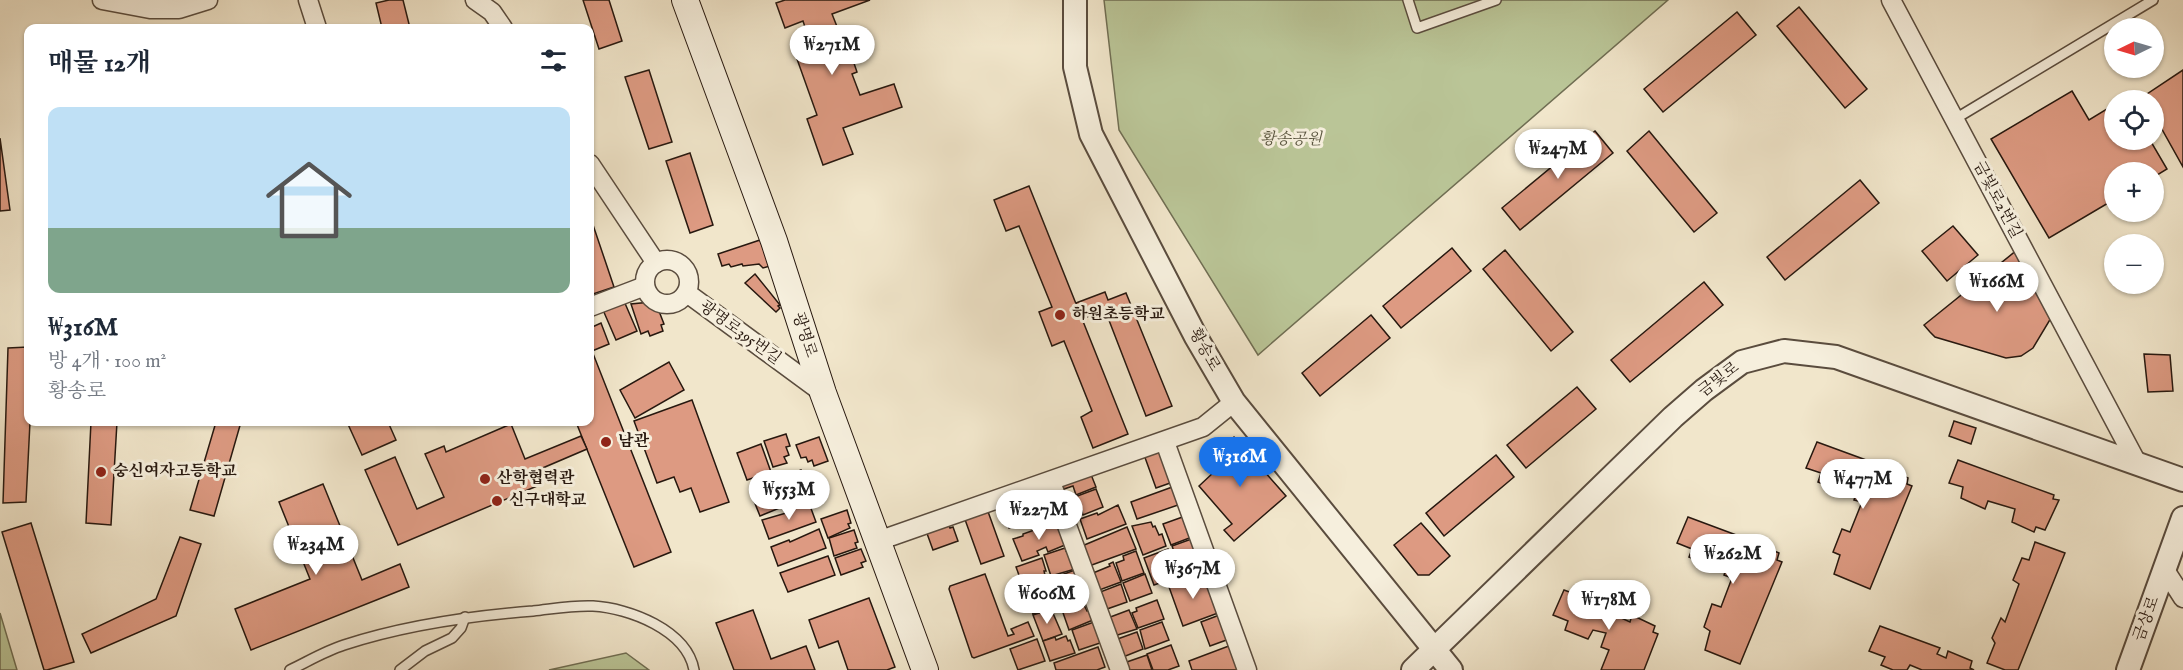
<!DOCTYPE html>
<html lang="ko">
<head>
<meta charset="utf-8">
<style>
	body { margin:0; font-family:"IM FELL English","Noto Serif KR",serif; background:#f6f6f7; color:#1f2937; height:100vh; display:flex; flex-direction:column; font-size:22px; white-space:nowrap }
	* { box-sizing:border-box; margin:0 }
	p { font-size:20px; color:#747a83 }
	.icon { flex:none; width:33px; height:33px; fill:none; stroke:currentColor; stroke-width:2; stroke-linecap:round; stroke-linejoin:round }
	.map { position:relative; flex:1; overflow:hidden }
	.sheet { position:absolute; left:24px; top:24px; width:570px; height:402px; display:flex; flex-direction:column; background:#fff; border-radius:12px; box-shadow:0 2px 4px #0004 }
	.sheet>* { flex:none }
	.needle { width:39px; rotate:265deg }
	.tools { position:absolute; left:2104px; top:18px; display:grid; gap:12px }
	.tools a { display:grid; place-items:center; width:60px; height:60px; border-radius:50%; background:#fff; box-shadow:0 2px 4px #0004; font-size:30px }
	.price { position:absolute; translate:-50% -51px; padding:0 14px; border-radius:21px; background:#fff; color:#222; font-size:20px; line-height:39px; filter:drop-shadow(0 2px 3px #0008) }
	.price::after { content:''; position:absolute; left:50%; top:36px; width:18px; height:14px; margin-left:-9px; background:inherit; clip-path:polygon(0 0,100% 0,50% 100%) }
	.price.on { background:#1a73e8; color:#fff }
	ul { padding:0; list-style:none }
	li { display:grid; align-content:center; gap:12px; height:318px; padding:0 24px }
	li+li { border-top:2px solid #e0e1e3 }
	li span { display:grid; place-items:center; height:186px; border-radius:12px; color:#555 }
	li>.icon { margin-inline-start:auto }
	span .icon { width:108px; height:108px; fill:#fffc; stroke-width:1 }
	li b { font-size:26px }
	h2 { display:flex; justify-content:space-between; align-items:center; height:72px; padding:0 24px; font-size:26px }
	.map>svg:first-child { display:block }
	.green { fill:#bac597; stroke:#706e53; stroke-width:1.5 }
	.building { fill:#dd9a82; stroke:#27180f; stroke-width:1.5 }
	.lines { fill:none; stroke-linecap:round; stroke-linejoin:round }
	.service-casing { stroke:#5a4c3e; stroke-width:12 }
	.minor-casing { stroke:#5a4c3e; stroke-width:21 }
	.tertiary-casing { stroke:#5a4c3e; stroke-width:26 }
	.secondary-casing { stroke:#27180f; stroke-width:28 }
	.service { stroke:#f6efdd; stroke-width:9 }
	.minor { stroke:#f6efdd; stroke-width:18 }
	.tertiary { stroke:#f6efdd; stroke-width:22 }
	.secondary { stroke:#f6efdd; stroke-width:26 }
	.poi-dot { fill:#8f2418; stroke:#f6efdd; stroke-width:2 }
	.labels { text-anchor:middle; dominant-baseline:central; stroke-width:6; stroke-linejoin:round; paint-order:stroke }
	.park-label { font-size:16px; font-style:italic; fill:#5a553f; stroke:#f6efdd }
	.street-label { font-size:16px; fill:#27180f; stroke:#f6efdd }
	.poi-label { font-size:16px; font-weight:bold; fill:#27180f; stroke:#f6efdd; text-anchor:start }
</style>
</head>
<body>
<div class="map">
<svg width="2183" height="670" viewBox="0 0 2183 670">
	<rect width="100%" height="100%" fill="#f1e6cb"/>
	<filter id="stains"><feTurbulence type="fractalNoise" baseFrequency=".00333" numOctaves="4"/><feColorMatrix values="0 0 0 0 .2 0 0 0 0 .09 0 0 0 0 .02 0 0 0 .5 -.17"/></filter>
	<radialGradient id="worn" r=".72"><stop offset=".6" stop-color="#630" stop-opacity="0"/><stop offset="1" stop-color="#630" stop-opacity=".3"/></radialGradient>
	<g class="green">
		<path d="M 1104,0 L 1668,0 L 1258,355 L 1119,130 Z"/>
		<path d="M 0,613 L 17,670 L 0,670 Z"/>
		<path d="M 626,653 L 649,670 L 549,670 Z"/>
	</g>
	<g class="building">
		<path d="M 389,0 L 403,0 L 410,28 L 382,28 L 376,3 Z"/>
		<path d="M 583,0 L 609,0 L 622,41 L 599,49 Z"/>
		<path d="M 785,0 L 870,0 L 832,14 L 838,29 L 842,28 L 857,72 L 852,74 L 860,95 L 894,84 L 902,107 L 843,128 L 853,154 L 823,165 L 807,119 L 817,115 L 792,45 L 809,39 L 803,21 L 785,28 L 776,3 Z"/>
		<path d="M 1799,7 L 1867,89 L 1845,108 L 1777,26 Z"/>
		<path d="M 1737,12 L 1756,35 L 1663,112 L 1644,89 Z"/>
		<path d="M 649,70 L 672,142 L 649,149 L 625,77 Z"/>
		<path d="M 2183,70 L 2183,167 L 2154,115 L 2154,100 L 2146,100 L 2144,96 Z"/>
		<path d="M 2072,91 L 2089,120 L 2115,104 L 2115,140 L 2150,140 L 2167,169 L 2154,177 L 2154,172 L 2115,172 L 2115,199 L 2049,238 L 1991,139 Z"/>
		<path d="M 1595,131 L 1613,153 L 1520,230 L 1502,208 Z"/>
		<path d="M 1649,131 L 1717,213 L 1694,232 L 1627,151 Z"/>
		<path d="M 0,138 L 10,210 L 0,211 Z"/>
		<path d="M 690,153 L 713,225 L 690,233 L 666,161 Z"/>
		<path d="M 1860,180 L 1879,203 L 1785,280 L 1767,257 Z"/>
		<path d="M 1029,186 L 1128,434 L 1093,448 L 1081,417 L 1092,411 L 1064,341 L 1052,346 L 1039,312 L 1052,307 L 1019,226 L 1006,231 L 994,200 Z"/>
		<path d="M 590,216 L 614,287 L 590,295 Z"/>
		<path d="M 1953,226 L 1978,255 L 1947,281 L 1922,251 Z"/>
		<path d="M 760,240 L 770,266 L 763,268 L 759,264 L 743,266 L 742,264 L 731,267 L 729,264 L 722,266 L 718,254 Z"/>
		<path d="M 1452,248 L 1471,271 L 1401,328 L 1383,306 Z"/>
		<path d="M 1505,250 L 1573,332 L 1551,351 L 1483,269 Z"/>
		<path d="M 2017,250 L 2054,313 L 2033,348 L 2021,356 L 2006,358 L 1935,337 L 1930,332 L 1924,325 Z"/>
		<path d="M 755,274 L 780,305 L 778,306 L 780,308 L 776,312 L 745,283 Z"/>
		<path d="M 1704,282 L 1723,305 L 1630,382 L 1611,360 Z"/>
		<path d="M 1105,292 L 1108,300 L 1126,293 L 1172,406 L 1146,416 L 1105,310 L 1082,319 L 1076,303 Z"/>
		<path d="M 624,301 L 637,331 L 616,340 L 603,310 Z"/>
		<path d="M 651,302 L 657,306 L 664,324 L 661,325 L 663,331 L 650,336 L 648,331 L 641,334 L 631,304 Z"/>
		<path d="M 1371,315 L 1390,338 L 1320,396 L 1302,373 Z"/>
		<path d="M 601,323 L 609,344 L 592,351 L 671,552 L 634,567 L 576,422 L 590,422 L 590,328 Z"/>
		<path d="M 28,347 L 30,422 L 26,502 L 3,503 L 8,348 Z"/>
		<path d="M 2144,354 L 2170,355 L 2173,391 L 2148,392 Z"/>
		<path d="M 669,362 L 684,390 L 635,418 L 620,390 Z"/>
		<path d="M 1577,387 L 1596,409 L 1526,468 L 1507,445 Z"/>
		<path d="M 692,400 L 729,502 L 700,512 L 691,488 L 680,492 L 674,477 L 657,483 L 634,421 Z"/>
		<path d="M 1954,421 L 1976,428 L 1971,444 L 1949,436 Z"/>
		<path d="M 91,422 L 117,422 L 111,525 L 86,523 Z"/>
		<path d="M 216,422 L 241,422 L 214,516 L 190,510 Z"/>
		<path d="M 347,422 L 388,422 L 396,440 L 362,455 Z"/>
		<path d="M 511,424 L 525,459 L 581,436 L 587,449 L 531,473 L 537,486 L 398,545 L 365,470 L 395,457 L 417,509 L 444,497 L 425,454 L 444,446 L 446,452 Z"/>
		<path d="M 786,434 L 790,446 L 786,447 L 789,455 L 784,457 L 787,463 L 773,467 L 764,441 Z"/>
		<path d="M 819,437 L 828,461 L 814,466 L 812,460 L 808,462 L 806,457 L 801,458 L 796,445 Z"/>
		<path d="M 1234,437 L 1286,496 L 1234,541 L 1224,530 L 1232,524 L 1199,486 L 1214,472 L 1205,462 Z"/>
		<path d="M 1817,442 L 1877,464 L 1874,470 L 1883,474 L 1885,468 L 1908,478 L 1907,484 L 1912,486 L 1870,589 L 1834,574 L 1840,555 L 1833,552 L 1842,529 L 1850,532 L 1862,502 L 1854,500 L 1859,485 L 1847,482 L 1841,491 L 1818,482 L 1821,473 L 1806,468 Z"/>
		<path d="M 761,444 L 771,472 L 747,480 L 737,453 Z"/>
		<path d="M 1158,447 L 1173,482 L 1156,488 L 1143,452 Z"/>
		<path d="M 1496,455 L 1514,477 L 1444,536 L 1426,513 Z"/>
		<path d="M 1958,460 L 2054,495 L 2053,499 L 2059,500 L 2045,530 L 2036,527 L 2034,532 L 2012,522 L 2015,509 L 1988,501 L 1985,509 L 1961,498 L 1963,487 L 1949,483 Z"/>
		<path d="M 1088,467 L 1096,487 L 1076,495 L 1073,486 L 1064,489 L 1060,478 Z"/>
		<path d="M 801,470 L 810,498 L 789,504 L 780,478 Z"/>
		<path d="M 772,480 L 782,507 L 760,516 L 750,491 L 760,488 L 760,484 L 764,486 L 769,484 L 768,481 Z"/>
		<path d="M 323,484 L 362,580 L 400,564 L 409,587 L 251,650 L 235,609 L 310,579 L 279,502 Z"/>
		<path d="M 1175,486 L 1181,504 L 1137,519 L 1131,502 Z"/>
		<path d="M 1096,489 L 1103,507 L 1083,515 L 1081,508 L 1069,513 L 1064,501 Z"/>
		<path d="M 1044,492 L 1052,512 L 1036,518 L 1035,515 L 1025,518 L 1026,522 L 1009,528 L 1001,507 Z"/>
		<path d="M 809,503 L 816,522 L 769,539 L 762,520 L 793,511 L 792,509 Z"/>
		<path d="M 1118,505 L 1126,524 L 1087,539 L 1080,519 L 1097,513 L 1098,515 Z"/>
		<path d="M 986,506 L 1004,556 L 981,564 L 963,514 Z"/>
		<path d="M 847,510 L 851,523 L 848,524 L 850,528 L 828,538 L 821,519 Z"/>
		<path d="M 1188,515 L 1192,537 L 1171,545 L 1163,524 Z"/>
		<path d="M 1688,517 L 1747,539 L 1745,545 L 1754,549 L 1755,543 L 1779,553 L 1777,560 L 1782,562 L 1740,664 L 1705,650 L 1710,631 L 1704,627 L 1712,604 L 1721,607 L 1732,578 L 1724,575 L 1729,561 L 1717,557 L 1712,566 L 1689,557 L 1692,549 L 1677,543 Z"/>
		<path d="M 947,520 L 950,528 L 953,527 L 958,541 L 933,550 L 925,528 Z"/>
		<path d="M 1057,522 L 1065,545 L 1048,552 L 1046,547 L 1037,551 L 1039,555 L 1022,561 L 1013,539 L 1023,536 L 1023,534 Z"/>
		<path d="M 1151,522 L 1153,527 L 1155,526 L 1159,535 L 1162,534 L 1166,546 L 1143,555 L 1132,526 Z"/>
		<path d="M 31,523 L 74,662 L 47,670 L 44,670 L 2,532 Z"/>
		<path d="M 1421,523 L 1450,556 L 1429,575 L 1418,575 L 1394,545 Z"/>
		<path d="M 1127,527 L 1136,549 L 1089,566 L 1082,546 Z"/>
		<path d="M 819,529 L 826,548 L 778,566 L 771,547 L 789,540 L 790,542 Z"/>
		<path d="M 854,530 L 858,542 L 855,543 L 857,548 L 834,556 L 829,538 Z"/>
		<path d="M 180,537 L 201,544 L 176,616 L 91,653 L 82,634 L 156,599 Z"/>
		<path d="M 1197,537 L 1199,556 L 1179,565 L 1172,546 Z"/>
		<path d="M 2035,542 L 2065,553 L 2018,670 L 2005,670 L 1987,663 L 1995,643 L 1992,638 L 2001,618 L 2005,622 L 2019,584 L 2013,580 L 2022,558 L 2029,560 Z"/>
		<path d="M 1065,548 L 1066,551 L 1069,550 L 1075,569 L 1051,576 L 1044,555 Z"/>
		<path d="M 861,549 L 866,561 L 861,563 L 863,567 L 841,575 L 835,558 Z"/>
		<path d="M 1168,549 L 1175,574 L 1167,577 L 1168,580 L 1154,585 L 1144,558 Z"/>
		<path d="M 1136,551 L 1144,573 L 1122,581 L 1116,563 L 1124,560 L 1123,556 Z"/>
		<path d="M 828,556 L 835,575 L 788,592 L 780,573 Z"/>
		<path d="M 1042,558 L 1046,571 L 1044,571 L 1045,575 L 1035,579 L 1036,582 L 1023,586 L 1016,567 Z"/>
		<path d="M 1113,562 L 1121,582 L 1094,592 L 1093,573 L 1110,566 L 1109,564 Z"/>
		<path d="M 1075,570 L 1079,588 L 1070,591 L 1071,595 L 1058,600 L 1050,579 Z"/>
		<path d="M 985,574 L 1008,636 L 1014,634 L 1011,629 L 1028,622 L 1034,636 L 974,658 L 972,657 L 949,589 L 950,586 Z"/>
		<path d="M 1145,574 L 1152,593 L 1130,601 L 1123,583 Z"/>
		<path d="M 1204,575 L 1218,613 L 1183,626 L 1169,587 Z"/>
		<path d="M 1043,580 L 1049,604 L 1046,605 L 1048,609 L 1033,614 L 1024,587 Z"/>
		<path d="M 1121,584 L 1127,602 L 1107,609 L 1095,594 Z"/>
		<path d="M 1564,590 L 1624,612 L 1621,618 L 1630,622 L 1632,615 L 1655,626 L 1653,632 L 1658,634 L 1644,670 L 1601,670 L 1609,650 L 1601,647 L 1606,633 L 1593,630 L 1588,639 L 1565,630 L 1568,621 L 1553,615 Z"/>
		<path d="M 869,598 L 895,667 L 887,670 L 848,670 L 838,641 L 819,648 L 809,620 Z"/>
		<path d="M 1157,600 L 1164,619 L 1138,628 L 1132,613 L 1137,611 L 1136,608 Z"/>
		<path d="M 1076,602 L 1077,605 L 1083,603 L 1087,611 L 1089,610 L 1093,620 L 1069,630 L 1061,607 Z"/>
		<path d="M 753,610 L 771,659 L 806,646 L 815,670 L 734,670 L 716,623 Z"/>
		<path d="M 1048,610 L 1048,612 L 1052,611 L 1062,634 L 1043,641 L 1033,615 Z"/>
		<path d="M 1129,610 L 1137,629 L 1111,637 L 1105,619 Z"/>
		<path d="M 1222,614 L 1232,638 L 1210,646 L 1201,622 Z"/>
		<path d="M 1094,622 L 1100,643 L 1079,650 L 1072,630 Z"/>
		<path d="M 1162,622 L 1169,640 L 1145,649 L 1140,630 Z"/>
		<path d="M 1880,626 L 1940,648 L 1937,654 L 1946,658 L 1948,651 L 1972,661 L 1970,668 L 1974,670 L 1922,670 L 1910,665 L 1907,670 L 1893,670 L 1881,665 L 1885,657 L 1869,651 Z"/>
		<path d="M 1137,632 L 1143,649 L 1118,659 L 1112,641 Z"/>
		<path d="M 1066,636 L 1068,641 L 1070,640 L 1075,653 L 1050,661 L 1043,641 L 1055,637 L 1056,640 Z"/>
		<path d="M 1037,639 L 1045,661 L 1018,670 L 1010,649 Z"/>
		<path d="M 1234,644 L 1239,670 L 1192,670 L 1189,661 Z"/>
		<path d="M 1171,645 L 1179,666 L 1168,670 L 1153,670 L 1147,654 Z"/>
		<path d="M 1098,647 L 1105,667 L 1097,670 L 1056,670 L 1054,663 Z"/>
		<path d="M 1147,655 L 1152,670 L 1124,670 L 1121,664 Z"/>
	</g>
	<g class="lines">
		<defs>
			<g id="service">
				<path d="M 1408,0 L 1417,28 L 1496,0"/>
				<path d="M 1955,119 L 2153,0"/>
				<path d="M 290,670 C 307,662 325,651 344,645 C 405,625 469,616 533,611 C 552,609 573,605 593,606 C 629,608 687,630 694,670"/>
				<path d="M 400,670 L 425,651 L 452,638 L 461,628 L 465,617"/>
			</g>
			<g id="minor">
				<path d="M 102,0 L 150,9 L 179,9 L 208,0"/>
				<path d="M 308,0 L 317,28"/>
				<path d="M 475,0 L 492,12 L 503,28"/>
				<path d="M 1891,0 L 2137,463"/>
				<path d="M 590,164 L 656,263"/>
				<circle cx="667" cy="282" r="22"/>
				<path d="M 687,293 L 823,393"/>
				<path d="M 590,307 L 645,286"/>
				<path d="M 1165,442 L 1247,670"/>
				<path d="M 1051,482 L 1120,670"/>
				<path d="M 878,541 L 1203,427 L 1234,402"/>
				<path d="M 2165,570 L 2183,598"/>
			</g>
			<g id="tertiary">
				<path d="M 1075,0 L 1075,67 L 1091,134 L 1196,337 L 1234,402 L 1451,670"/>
				<path d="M 1413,670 L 1673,417 L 1704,390 L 1742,362 L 1784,351 L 1836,357 L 2183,480"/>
				<path d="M 2128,670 L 2183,518"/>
			</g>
			<path id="secondary" d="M 685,0 L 774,241 L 823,393 L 925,670"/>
		</defs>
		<use href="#service" class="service-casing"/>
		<use href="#minor" class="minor-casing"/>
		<use href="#tertiary" class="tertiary-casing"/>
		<use href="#secondary" class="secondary-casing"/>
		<use href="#service" class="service"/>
		<use href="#minor" class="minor"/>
		<use href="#tertiary" class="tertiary"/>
		<use href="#secondary" class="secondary"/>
	</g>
	<g class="poi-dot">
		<circle cx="1060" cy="315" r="6"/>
		<circle cx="606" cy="442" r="6"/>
		<circle cx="101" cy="472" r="6"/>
		<circle cx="485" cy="479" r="6"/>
		<circle cx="497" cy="501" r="6"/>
	</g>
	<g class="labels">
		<g class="park-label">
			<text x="1291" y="140">황송공원</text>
		</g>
		<g class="street-label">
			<text transform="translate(1997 200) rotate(62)">금빛로2번길</text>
			<text transform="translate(740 333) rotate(36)">광명로395번길</text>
			<text transform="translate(804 335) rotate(72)">광명로</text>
			<text transform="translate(1204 350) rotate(61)">황송로</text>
			<text transform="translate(1719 380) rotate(-37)">금빛로</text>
			<text transform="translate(2147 619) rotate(-70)">금상로</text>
		</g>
		<g class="poi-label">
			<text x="1072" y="315">하원초등학교</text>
			<text x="618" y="442">남관</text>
			<text x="113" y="472">숭신여자고등학교</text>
			<text x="497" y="479">산학협력관</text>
			<text x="509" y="501">신구대학교</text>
		</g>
	</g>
	<rect width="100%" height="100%" filter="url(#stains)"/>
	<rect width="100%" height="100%" fill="url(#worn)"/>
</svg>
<div class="tools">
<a><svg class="needle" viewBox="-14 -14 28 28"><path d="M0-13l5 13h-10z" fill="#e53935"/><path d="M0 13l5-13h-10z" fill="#747a83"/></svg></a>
<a><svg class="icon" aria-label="locate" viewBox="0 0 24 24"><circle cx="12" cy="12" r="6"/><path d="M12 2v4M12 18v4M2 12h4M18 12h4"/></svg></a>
<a>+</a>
<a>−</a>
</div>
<b class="price" style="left:832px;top:76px">₩271M</b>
<b class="price" style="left:1558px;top:180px">₩247M</b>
<b class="price" style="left:1997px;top:313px">₩166M</b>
<b class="price on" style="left:1240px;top:488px">₩316M</b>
<b class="price" style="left:1863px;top:510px">₩477M</b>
<b class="price" style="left:789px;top:521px">₩553M</b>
<b class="price" style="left:1039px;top:541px">₩227M</b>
<b class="price" style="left:316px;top:576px">₩234M</b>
<b class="price" style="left:1733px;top:585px">₩262M</b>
<b class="price" style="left:1193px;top:600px">₩367M</b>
<b class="price" style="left:1047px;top:625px">₩606M</b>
<b class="price" style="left:1609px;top:631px">₩178M</b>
<section class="sheet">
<h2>매물 12개<svg class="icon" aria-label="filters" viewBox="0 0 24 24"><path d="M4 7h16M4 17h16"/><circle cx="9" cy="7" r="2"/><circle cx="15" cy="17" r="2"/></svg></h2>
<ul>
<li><span style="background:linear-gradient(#bfe0f5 65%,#7fa58c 0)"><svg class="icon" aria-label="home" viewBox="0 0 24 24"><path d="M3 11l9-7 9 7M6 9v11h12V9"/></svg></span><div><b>₩316M</b><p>방 4개 · 100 m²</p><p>황송로</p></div></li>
</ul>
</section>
</div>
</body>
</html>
